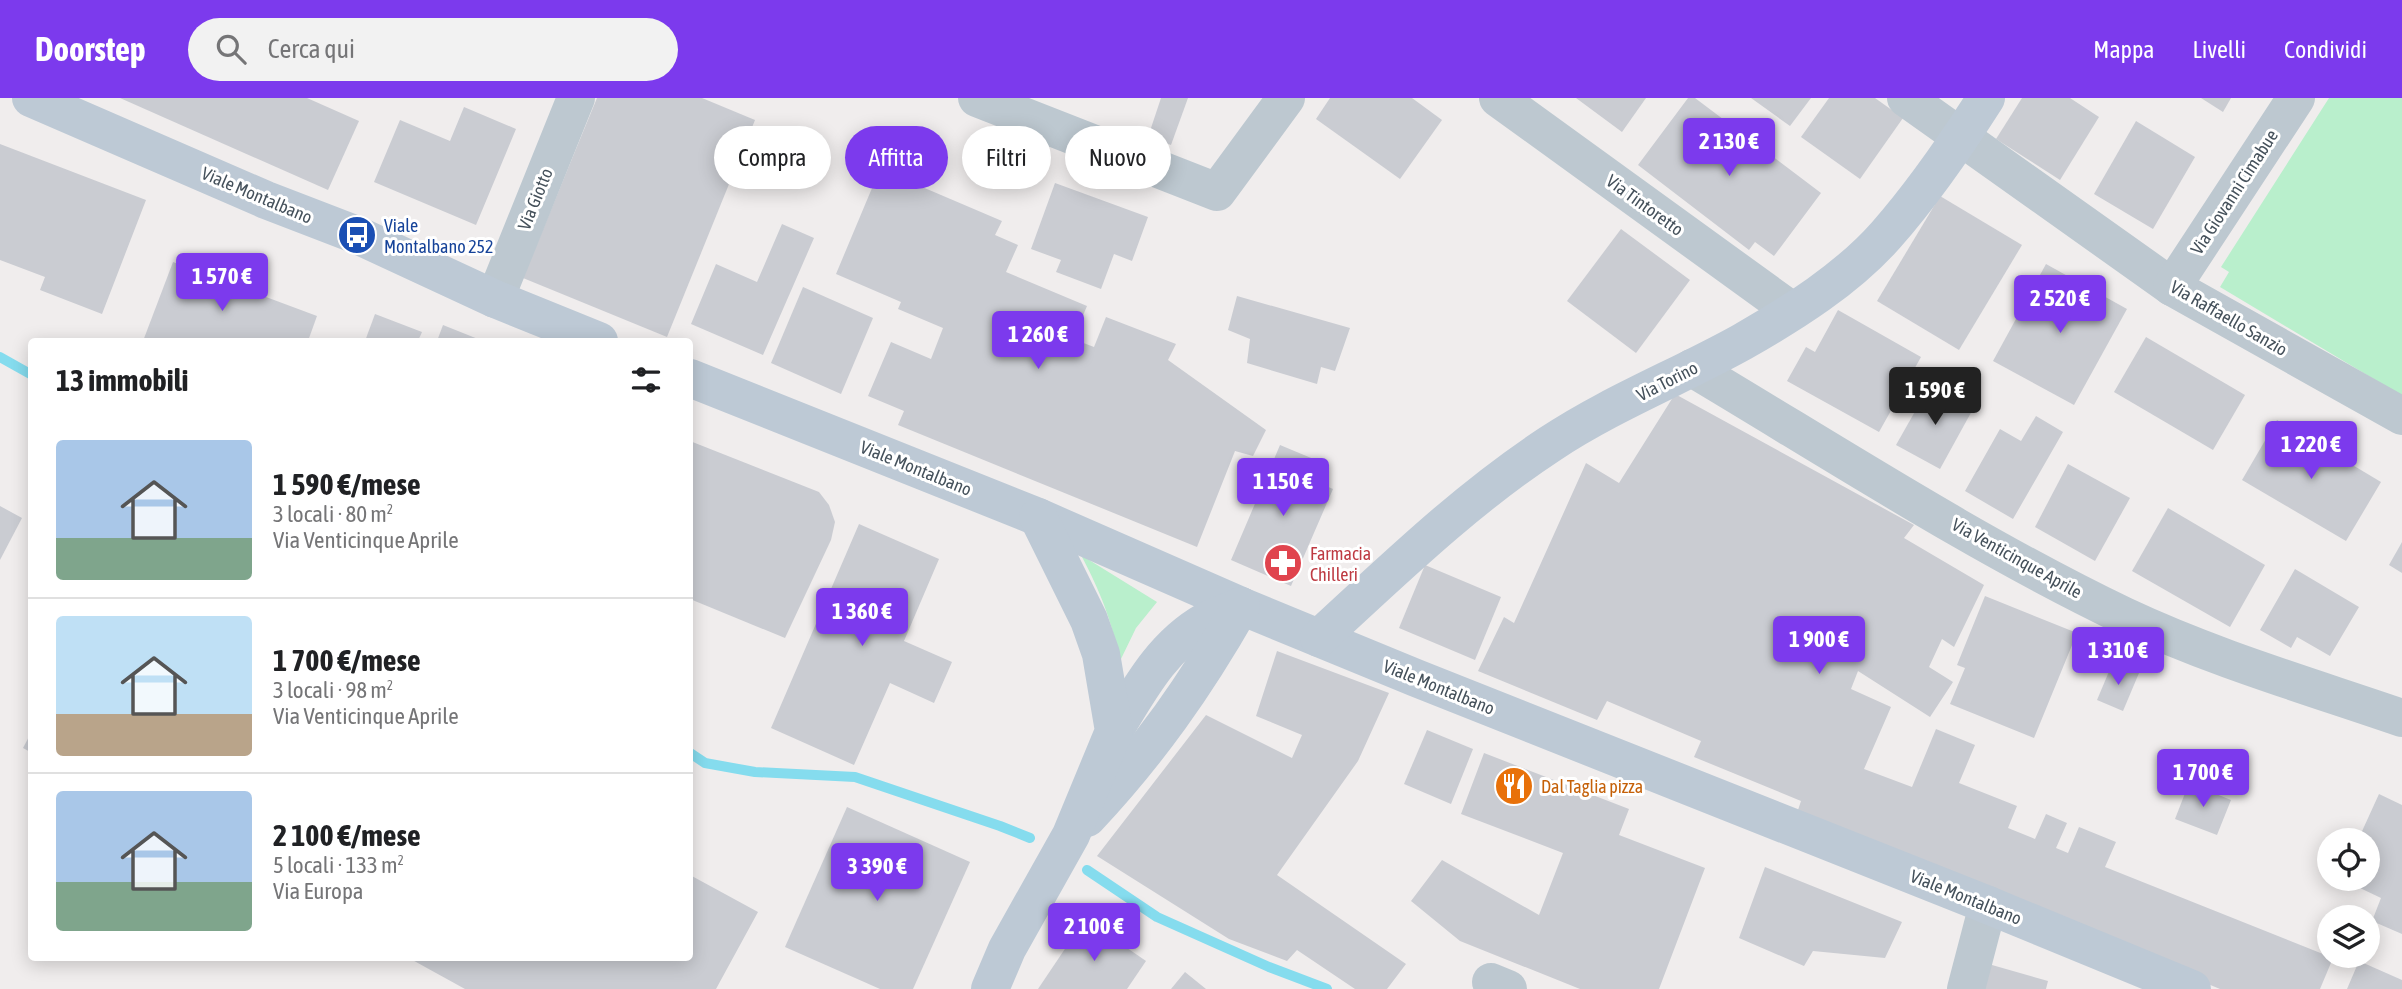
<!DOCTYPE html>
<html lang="it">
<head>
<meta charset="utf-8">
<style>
	body { margin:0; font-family:"Asap Condensed",sans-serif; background:#f2f2f2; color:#202124; height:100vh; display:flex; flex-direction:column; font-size:26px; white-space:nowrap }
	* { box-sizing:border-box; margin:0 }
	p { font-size:23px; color:#757577 }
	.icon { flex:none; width:38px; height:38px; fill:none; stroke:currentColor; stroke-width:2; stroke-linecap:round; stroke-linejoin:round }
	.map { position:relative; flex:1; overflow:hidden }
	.side { position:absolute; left:28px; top:240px; width:665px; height:623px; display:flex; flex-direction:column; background:#fff; border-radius:7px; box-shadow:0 4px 18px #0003 }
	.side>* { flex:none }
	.top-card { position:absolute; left:714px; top:28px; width:665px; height:63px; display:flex; gap:14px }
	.fabs { position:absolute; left:2317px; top:730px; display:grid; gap:14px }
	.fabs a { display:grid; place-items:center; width:63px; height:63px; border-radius:50%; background:#fff; box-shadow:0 4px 18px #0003; font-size:35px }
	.price { position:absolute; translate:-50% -60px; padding:0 16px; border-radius:7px; background:#7c3aed; color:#fff; font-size:23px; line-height:46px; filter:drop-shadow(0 2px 4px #0008) }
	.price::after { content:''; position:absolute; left:50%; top:42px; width:21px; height:16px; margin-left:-10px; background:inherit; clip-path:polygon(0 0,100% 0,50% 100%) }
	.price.selected { background:#222; color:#fff }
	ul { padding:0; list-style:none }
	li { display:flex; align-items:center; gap:21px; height:175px; padding:0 28px }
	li+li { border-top:2px solid #e0e0e0 }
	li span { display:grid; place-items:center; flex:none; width:196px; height:140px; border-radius:7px; color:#555 }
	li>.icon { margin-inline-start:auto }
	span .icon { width:84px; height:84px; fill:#fffc; stroke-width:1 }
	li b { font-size:30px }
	h2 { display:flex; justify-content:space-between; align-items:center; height:84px; padding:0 28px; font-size:30px }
	.tag { padding:0 24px; border-radius:32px; background:#fff; box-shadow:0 4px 18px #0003; font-size:24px; line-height:63px }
	.tag.selected { background:#7c3aed; color:#fff }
	header { display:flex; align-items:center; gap:42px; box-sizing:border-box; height:98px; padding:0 35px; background:#7c3aed; color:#fff }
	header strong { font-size:33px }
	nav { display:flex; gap:38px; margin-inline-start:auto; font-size:24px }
	.search { width:490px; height:63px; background:#f2f2f2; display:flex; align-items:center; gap:18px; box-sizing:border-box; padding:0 24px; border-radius:38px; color:#757577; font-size:26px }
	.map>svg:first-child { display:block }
	.green { fill:#b9efcc }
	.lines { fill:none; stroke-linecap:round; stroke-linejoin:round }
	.stream { stroke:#85dcee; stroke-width:10 }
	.building { fill:#caccd2 }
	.street { stroke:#bdc8d0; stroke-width:38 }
	.secondary { stroke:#bdc9d5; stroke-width:38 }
	.labels { text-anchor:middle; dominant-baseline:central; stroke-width:6; stroke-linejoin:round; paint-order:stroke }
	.street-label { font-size:18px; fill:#45515b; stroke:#fff }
	.transit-label { font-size:18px; fill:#164399; stroke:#fff; text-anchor:start }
	.health-label { font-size:18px; fill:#be3a42; stroke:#fff; text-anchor:start }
	.food-label { font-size:18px; fill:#c56008; stroke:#fff; text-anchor:start }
</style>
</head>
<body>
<header>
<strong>Doorstep</strong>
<div class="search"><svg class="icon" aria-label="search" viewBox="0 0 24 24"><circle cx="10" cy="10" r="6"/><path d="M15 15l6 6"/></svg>Cerca qui</div>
<nav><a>Mappa</a><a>Livelli</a><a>Condividi</a></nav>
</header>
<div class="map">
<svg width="2402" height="891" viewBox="0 0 2402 891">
	<rect width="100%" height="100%" fill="#f0eded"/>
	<g class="green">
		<path d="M 2329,0 L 2402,0 L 2402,298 L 2220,189 L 2229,174 L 2221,169 Z"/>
		<path d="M 1081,457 L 1157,504 L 1136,530 L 1120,563 C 1111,521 1101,495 1081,457 Z"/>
	</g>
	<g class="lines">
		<g class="stream">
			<path d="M 0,259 L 32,277"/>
			<path d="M 690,655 L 705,665 L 755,674 L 855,679 L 1000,728 L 1030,740"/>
			<path d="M 1087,772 L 1157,819 L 1269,869 L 1327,891"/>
		</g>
	</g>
	<g class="building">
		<path d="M 120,0 L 307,0 L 359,23 L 328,92 Z"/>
		<path d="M 597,0 L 702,0 L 755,22 L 667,239 L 523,180 Z"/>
		<path d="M 1161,0 L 1188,0 L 1171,47 L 1148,39 Z"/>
		<path d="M 1330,0 L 1412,0 L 1442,22 L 1400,81 L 1316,21 Z"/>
		<path d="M 1576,0 L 1646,0 L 1622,34 Z"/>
		<path d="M 1688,0 L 1695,0 L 1821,95 L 1774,158 L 1755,144 L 1749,152 L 1638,67 Z"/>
		<path d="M 1751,0 L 1811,0 L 1790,28 Z"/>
		<path d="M 1829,0 L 1875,0 L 1903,20 L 1860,81 L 1801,39 Z"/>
		<path d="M 2022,0 L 2070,0 L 2099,19 L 2060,82 L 1996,41 Z"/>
		<path d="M 2201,0 L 2231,0 L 2223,14 Z"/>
		<path d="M 464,9 L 516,31 L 476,127 L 374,84 L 400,22 L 450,43 Z"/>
		<path d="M 2136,23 L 2195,59 L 2153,131 L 2094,96 Z"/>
		<path d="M 0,46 L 146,102 L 102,216 L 40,192 L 45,179 L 0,162 Z"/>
		<path d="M 880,71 L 1002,123 L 995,137 L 1018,147 L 1006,174 L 1087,208 L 1073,241 L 1094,249 L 1106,219 L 1176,246 L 1168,262 L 1266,332 L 1253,358 L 1235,353 L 1197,449 L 898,327 L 904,313 L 868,298 L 891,244 L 931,261 L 943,230 L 898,211 L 901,204 L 836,176 Z"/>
		<path d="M 1055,85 L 1148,119 L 1132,163 L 1114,156 L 1101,191 L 1056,174 L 1061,162 L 1031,151 Z"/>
		<path d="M 1940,98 L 2022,147 L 1959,252 L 1877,203 Z"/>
		<path d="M 782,126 L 814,140 L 763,257 L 691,226 L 716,166 L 757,184 Z"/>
		<path d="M 1621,131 L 1690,182 L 1636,255 L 1567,203 Z"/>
		<path d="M 173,164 L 317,218 L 308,243 L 143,243 Z"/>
		<path d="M 2046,166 L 2127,211 L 2074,307 L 1993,263 Z"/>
		<path d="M 803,189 L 873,220 L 841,296 L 771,265 Z"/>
		<path d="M 1237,198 L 1350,230 L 1335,273 L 1321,269 L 1317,286 L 1247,265 L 1250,241 L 1228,232 Z"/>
		<path d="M 1838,212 L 1921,259 L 1879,334 L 1787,283 L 1806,249 L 1815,254 Z"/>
		<path d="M 375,216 L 422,234 L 418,243 L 365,243 Z"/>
		<path d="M 443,227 L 483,243 L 437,243 Z"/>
		<path d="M 2146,239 L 2245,297 L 2213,352 L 2114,294 Z"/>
		<path d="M 1930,287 L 1973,311 L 1940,371 L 1896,347 Z"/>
		<path d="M 1675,296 L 1914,427 L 1904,440 L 1984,487 L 1954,549 L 1942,541 L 1929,569 L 1953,584 L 1930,619 L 1858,573 L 1851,591 L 1891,609 L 1864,671 L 1912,689 L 1936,631 L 1975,647 L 1959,685 L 2017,708 L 2008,730 L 2035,741 L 2046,716 L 2067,725 L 2056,750 L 2068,755 L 2079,729 L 2116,744 L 2105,769 L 2333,860 L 2320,891 L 2220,891 L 1797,715 L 1801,703 L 1694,659 L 1701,643 L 1607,603 L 1597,622 L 1478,573 L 1504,519 L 1514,525 L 1586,365 L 1619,385 Z"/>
		<path d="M 2036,318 L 2063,334 L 2013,421 L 1965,393 L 2000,331 L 2021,343 Z"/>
		<path d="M 2277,322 L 2381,384 L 2346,443 L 2242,382 Z"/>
		<path d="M 690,343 L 819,394 L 829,407 L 835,424 L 831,442 L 785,540 L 690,501 Z"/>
		<path d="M 1280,347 L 1316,362 L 1308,380 L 1333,391 L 1291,488 L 1231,462 Z"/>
		<path d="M 2068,366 L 2130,400 L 2095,463 L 2035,429 Z"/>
		<path d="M 0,408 L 22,420 L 0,462 Z"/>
		<path d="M 2168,410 L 2265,467 L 2230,529 L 2132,473 Z"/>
		<path d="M 859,426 L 939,461 L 904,543 L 952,564 L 934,605 L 890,585 L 854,667 L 771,630 Z"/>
		<path d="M 2402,444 L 2402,475 L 2389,467 Z"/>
		<path d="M 1425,467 L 1501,499 L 1475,562 L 1399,530 Z"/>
		<path d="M 2295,471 L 2359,509 L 2330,558 L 2297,539 L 2291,550 L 2260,532 Z"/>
		<path d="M 1985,498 L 2077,535 L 2034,640 L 1950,606 L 1965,570 L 1957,567 Z"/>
		<path d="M 1277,553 L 1389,595 L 1358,663 L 1277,777 L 1406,866 L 1387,891 L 1355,891 L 1297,852 L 1287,863 L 1229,841 L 1097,758 L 1206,617 L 1292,660 L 1302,637 L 1256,618 Z"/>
		<path d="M 2113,564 L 2139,575 L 2123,613 L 2097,602 Z"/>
		<path d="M 1427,632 L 1473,651 L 1451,706 L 1404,686 Z"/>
		<path d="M 32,633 L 32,655 L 23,650 Z"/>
		<path d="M 1484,655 L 1629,711 L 1619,737 L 1705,770 L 1659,891 L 1580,891 L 1460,843 L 1411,803 L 1442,762 L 1539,817 L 1563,755 L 1461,716 Z"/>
		<path d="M 2189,685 L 2231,702 L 2217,737 L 2175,721 Z"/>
		<path d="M 2379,696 L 2402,707 L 2402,836 L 2372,823 L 2381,800 L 2339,780 L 2368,780 L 2368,742 L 2358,742 Z"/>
		<path d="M 847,709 L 970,764 L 913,891 L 880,891 L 785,849 Z"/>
		<path d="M 1765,769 L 1902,824 L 1885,860 L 1813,853 L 1804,868 L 1739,840 Z"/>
		<path d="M 690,777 L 758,814 L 716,891 L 465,891 L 407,859 L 690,859 Z"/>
		<path d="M 1085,821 L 1146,863 L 1127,891 L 1038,891 Z"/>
		<path d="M 2359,863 L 2402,882 L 2402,891 L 2347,891 Z"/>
		<path d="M 1985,865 L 2048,883 L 2046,891 L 1979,891 Z"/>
		<path d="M 1185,874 L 1206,891 L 1171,891 Z"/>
	</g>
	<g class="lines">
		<g class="street">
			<path d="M 977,0 L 1217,94 L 1286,0"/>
			<path d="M 1498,0 L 1792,213"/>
			<path d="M 1906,0 L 2172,189 L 2402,318"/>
			<path d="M 2172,189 L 2296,0"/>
			<path d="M 495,201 L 576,0"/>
			<path d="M 1692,270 C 1833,354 1976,447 2124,518 C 2213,560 2309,588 2402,620"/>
			<path d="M 1491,884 L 1508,891"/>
			<path d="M 1966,891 L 1988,807"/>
		</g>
		<g class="secondary">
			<path d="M 31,0 L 266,102 L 357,137 L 495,201 L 599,243"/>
			<path d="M 690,280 L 1038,419 L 1241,508 L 1416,580 L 1988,807 L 2192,891"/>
			<path d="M 1319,540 C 1393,472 1466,401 1550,346 C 1610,306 1679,279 1742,244 C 1793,215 1847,181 1886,137 C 1923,95 1956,47 1986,0"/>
			<path d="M 1114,633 C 1139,592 1162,548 1206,523 C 1217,517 1230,513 1241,508"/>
			<path d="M 1087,720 C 1149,654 1196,587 1241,508"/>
			<path d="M 990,891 L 1007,851 L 1071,737 L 1114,633 L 1101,556 L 1089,522 L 1038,419"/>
		</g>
	</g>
	<defs>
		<symbol id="bus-disc" viewBox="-11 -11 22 22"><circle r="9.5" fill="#1a4fb4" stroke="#fff"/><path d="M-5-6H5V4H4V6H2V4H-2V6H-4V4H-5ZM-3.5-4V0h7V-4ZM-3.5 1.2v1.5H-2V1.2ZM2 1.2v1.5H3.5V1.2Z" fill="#fff"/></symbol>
		<symbol id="pharmacy-disc" viewBox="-11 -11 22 22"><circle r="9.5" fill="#e0444e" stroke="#fff"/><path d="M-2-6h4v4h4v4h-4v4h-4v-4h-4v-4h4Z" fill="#fff"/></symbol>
		<symbol id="restaurant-disc" viewBox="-11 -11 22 22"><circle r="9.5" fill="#e8710a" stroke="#fff"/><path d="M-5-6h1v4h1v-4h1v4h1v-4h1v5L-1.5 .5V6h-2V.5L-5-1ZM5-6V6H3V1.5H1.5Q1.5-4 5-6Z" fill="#fff"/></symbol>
	</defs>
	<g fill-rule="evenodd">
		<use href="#bus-disc" x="335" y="115" width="44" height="44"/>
		<use href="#pharmacy-disc" x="1261" y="443" width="44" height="44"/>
		<use href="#restaurant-disc" x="1492" y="666" width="44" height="44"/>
	</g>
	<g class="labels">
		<g class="street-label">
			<text transform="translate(2234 94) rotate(-57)">Via Giovanni Cimabue</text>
			<text transform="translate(257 97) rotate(23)">Viale Montalbano</text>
			<text transform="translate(535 101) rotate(-68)">Via Giotto</text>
			<text transform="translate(1645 107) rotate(36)">Via Tintoretto</text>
			<text transform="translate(2229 220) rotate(30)">Via Raffaello Sanzio</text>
			<text transform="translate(1667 283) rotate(-27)">Via Torino</text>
			<text transform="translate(916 370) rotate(22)">Viale Montalbano</text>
			<text transform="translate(2017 460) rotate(29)">Via Venticinque Aprile</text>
			<text transform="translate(1439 589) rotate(22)">Viale Montalbano</text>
			<text transform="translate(1966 799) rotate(22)">Viale Montalbano</text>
		</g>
		<g class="transit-label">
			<text x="384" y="127">Viale<tspan x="384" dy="21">Montalbano 252</tspan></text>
		</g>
		<g class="health-label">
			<text x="1310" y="455">Farmacia<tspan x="1310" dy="21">Chilleri</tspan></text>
		</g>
		<g class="food-label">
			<text x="1541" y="688">Dal Taglia pizza</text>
		</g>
	</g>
</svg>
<div class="fabs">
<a><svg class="icon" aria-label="locate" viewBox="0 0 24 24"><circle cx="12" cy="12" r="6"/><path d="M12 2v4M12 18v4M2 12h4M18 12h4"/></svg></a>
<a><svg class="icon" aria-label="layers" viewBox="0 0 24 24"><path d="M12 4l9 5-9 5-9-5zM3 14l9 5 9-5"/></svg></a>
</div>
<b class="price" style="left:1729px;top:80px">2 130 €</b>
<b class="price" style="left:222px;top:215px">1 570 €</b>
<b class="price" style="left:2060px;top:237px">2 520 €</b>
<b class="price" style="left:1038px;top:273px">1 260 €</b>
<b class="price selected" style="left:1935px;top:329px">1 590 €</b>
<b class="price" style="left:2311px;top:383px">1 220 €</b>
<b class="price" style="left:1283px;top:420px">1 150 €</b>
<b class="price" style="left:862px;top:550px">1 360 €</b>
<b class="price" style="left:1819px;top:578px">1 900 €</b>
<b class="price" style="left:2118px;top:589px">1 310 €</b>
<b class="price" style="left:2203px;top:711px">1 700 €</b>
<b class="price" style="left:877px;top:805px">3 390 €</b>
<b class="price" style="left:1094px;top:865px">2 100 €</b>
<div class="top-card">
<a class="tag">Compra</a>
<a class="tag selected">Affitta</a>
<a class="tag">Filtri</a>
<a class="tag">Nuovo</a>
</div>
<section class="side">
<h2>13 immobili<svg class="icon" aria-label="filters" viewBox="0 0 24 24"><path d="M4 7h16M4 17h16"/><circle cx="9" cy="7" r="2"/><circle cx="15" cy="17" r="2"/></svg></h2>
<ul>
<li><span style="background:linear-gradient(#a9c7e8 70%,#7fa58c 0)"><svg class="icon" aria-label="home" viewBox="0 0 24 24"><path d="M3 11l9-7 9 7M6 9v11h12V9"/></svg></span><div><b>1 590 €/mese</b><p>3 locali · 80 m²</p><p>Via Venticinque Aprile</p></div></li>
<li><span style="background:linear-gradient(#bfe0f5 70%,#b9a48a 0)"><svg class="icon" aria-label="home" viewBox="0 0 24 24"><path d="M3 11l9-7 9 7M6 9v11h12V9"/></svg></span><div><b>1 700 €/mese</b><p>3 locali · 98 m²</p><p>Via Venticinque Aprile</p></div></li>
<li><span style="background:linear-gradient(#a9c7e8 65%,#7fa58c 0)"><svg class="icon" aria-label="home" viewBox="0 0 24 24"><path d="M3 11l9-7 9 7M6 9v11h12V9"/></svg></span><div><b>2 100 €/mese</b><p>5 locali · 133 m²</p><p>Via Europa</p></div></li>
</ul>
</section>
</div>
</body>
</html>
